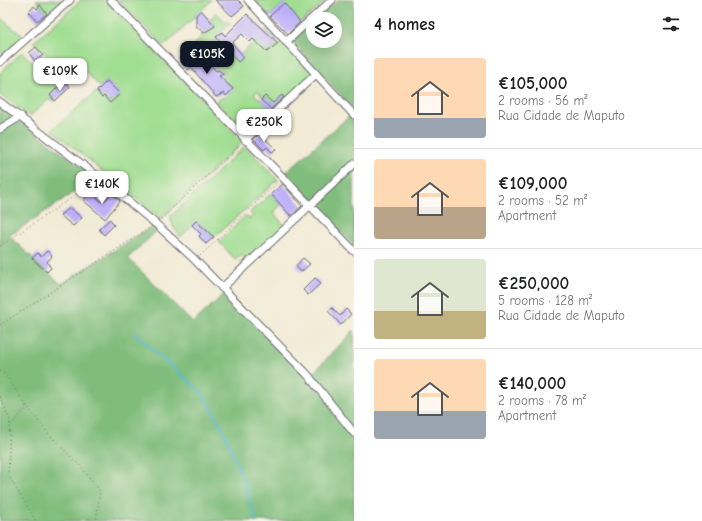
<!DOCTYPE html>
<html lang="en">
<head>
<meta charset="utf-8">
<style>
	body { margin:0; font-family:"Comic Neue",sans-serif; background:#f2f2f2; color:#202124; height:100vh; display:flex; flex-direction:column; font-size:15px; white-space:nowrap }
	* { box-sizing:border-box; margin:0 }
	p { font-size:13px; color:#757577 }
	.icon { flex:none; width:22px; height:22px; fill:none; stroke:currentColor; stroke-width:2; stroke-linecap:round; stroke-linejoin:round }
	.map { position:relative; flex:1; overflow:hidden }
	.panel { display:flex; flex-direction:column; background:#fff; width:348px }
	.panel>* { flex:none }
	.tools { position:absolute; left:306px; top:12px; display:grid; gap:8px }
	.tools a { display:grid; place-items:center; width:36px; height:36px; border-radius:50%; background:#fff; box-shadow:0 4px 16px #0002; font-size:20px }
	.price { position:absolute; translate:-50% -34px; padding:0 9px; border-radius:8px; background:#fff; color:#222; font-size:13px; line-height:26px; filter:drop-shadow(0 1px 2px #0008) }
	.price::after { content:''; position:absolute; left:50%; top:24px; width:12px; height:9px; margin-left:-6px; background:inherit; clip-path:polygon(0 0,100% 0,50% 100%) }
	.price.on { background:#111827; color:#fff }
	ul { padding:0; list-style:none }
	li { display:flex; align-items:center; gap:12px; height:100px; padding:0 20px }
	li+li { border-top:1px solid #e0e0e0 }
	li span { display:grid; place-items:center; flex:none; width:112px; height:80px; border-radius:4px; color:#555 }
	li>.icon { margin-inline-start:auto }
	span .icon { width:48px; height:48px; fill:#fffc; stroke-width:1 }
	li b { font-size:17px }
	h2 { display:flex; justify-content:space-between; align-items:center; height:48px; padding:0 20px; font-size:17px }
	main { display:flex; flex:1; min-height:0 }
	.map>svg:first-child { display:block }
	.green { fill:#a0de92; stroke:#618066 }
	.forest { fill:#80bd7c; stroke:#51705c }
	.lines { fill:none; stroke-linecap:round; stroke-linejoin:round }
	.stream { stroke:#57bad5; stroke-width:2 }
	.building { fill:#bcaffa }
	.minor-casing { stroke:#6a6871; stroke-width:9 }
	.path { stroke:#6a6871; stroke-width:1; stroke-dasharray:1 3; stroke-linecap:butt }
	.minor { stroke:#fff; stroke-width:7 }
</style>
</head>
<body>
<main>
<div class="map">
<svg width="354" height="521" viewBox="0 0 354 521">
	<rect width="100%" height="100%" fill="#f7f3e8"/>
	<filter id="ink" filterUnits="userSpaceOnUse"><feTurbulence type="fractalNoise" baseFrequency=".025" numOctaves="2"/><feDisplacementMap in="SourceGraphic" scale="8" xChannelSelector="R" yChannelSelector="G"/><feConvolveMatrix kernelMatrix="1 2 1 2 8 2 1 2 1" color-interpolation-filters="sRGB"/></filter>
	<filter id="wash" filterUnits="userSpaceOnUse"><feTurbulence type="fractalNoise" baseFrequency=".012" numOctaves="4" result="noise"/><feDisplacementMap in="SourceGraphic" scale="16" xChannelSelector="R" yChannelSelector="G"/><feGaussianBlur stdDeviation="0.9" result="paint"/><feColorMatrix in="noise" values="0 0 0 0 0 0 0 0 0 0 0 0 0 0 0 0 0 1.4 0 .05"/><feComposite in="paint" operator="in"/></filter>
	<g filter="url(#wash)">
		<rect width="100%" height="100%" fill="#f1ead4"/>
		<g class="green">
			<path d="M 36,0 L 62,0 L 47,14 Z"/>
			<path d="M 81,0 L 105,0 L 243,142 L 161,219 L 52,130 L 97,91 L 102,98 L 104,96 L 111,103 L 120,94 L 107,81 L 100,87 L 83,69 L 50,95 L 55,101 L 48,100 L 30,116 L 0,95 L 0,73 L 22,52 L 45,76 L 56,65 L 34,42 Z"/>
			<path d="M 118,0 L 212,0 L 164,46 Z"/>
			<path d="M 254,0 L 327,0 L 300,23 L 284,3 L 270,16 Z"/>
			<path d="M 216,12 L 225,21 L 231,24 L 216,37 L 238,61 L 241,54 L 270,28 L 282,37 L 277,41 L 270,34 L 259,44 L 267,52 L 285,40 L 316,74 L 288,100 L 282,95 L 279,98 L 284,103 L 279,108 L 265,96 L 263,98 L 258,91 L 254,94 L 275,112 L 265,117 L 255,109 L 251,113 L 261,125 L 248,134 L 216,101 L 226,96 L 234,88 L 231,85 L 228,88 L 228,84 L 224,81 L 222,82 L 220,79 L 225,73 L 223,70 L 221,72 L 209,63 L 207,53 L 198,61 L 189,52 L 204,33 L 215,26 L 210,20 Z"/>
			<path d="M 0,18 L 23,36 L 0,58 L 0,55 L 3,54 L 0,51 Z"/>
			<path d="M 245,146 L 278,180 L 214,237 L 196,221 L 181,237 L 174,228 L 170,217 Z"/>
			<path d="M 271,194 L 281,205 L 273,213 L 287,228 L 244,268 L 240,262 L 245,258 L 242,254 L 235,259 L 219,242 L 246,215 L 249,219 L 253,216 L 250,212 Z"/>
		</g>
		<g class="forest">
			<path d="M 339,0 L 354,0 L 354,110 L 291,40 L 313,19 L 313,41 L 335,41 L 335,19 L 313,19 Z"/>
			<path d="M 0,106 L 87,171 L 91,177 L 89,182 L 9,236 L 61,284 L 156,224 L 161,227 L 128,258 L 193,323 L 226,292 L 307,374 L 314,372 L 354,330 L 354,521 L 0,521 Z"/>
			<path d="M 354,112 L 354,246 L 285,173 Z"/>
		</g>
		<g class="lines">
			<path class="stream" d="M 134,333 L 202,393 L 223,429 L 244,482 L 256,521"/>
		</g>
		<g id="blocks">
			<g class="building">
				<path d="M 215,0 L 238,0 L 244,6 L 232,16 Z"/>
				<path d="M 284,3 L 300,22 L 288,34 L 270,16 Z"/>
				<path d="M 40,5 L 47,14 L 37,21 L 29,12 L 34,6 L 37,9 Z"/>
				<path d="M 201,10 L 215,26 L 204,33 L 196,26 L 196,15 Z"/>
				<path d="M 247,14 L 278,43 L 267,52 L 253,39 L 250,42 L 242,34 L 232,43 L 244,57 L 238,62 L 216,37 L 222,32 L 225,36 Z"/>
				<path d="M 36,47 L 43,55 L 35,61 L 29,53 Z"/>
				<path d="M 189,52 L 204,67 L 209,63 L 216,71 L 218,70 L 224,74 L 219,76 L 233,89 L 226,96 L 224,93 L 216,97 L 191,67 L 188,70 L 179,60 Z"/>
				<path d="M 107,81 L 120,94 L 110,103 L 104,96 L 102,98 L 97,91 Z"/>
				<path d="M 67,83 L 70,87 L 55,101 L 50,95 L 60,85 L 63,87 Z"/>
				<path d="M 282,95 L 284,97 L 271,109 L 261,100 L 265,96 L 273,103 Z"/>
				<path d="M 260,134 L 276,149 L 272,152 L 267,147 L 264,150 L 253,139 Z"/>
				<path d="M 283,184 L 302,206 L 291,216 L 271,194 Z"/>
				<path d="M 91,193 L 102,202 L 112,194 L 120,201 L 105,219 L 83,200 Z"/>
				<path d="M 70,208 L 82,218 L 73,226 L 60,215 Z"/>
				<path d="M 110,219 L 114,225 L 104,235 L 99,229 Z"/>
				<path d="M 196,221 L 214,237 L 206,244 L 199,236 L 201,234 L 192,225 Z"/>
				<path d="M 47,251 L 52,256 L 47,262 L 51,268 L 47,272 L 32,258 L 38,253 L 41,257 Z"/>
				<path d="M 303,258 L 310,264 L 301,272 L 296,266 Z"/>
				<path d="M 315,278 L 321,283 L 308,295 L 303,290 Z"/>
				<path d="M 332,308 L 340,316 L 346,309 L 351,314 L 341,325 L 328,311 Z"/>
			</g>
		</g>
	</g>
	<g filter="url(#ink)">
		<use href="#blocks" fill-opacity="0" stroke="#6a6871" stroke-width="1"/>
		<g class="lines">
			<defs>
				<g id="minor">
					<path d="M 111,0 L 354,251"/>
					<path d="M 248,0 L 354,115"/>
					<path d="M 286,42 L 332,0"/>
					<path d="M 0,62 L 70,0"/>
					<path d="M 0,102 L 100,178 L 156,224 L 193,258 L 307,374 L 354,433"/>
					<path d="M 0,129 L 21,116"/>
					<path d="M 245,140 L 316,74"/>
					<path d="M 222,288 L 354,164"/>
				</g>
			</defs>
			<use href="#minor" class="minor-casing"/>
			<g class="path">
				<path d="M 161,219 L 240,145"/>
				<path d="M 0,246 L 95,182"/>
				<path d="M 200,256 L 277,183"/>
				<path d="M 0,325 L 151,227"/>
				<path d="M 0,371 L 8,378 L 26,405 L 26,409 L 10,426"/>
				<path d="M 0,397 L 10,420 L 8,475 L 36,521"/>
				<path d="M 26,405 L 47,432 L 81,467 L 100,491 L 96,521"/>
			</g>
			<use href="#minor" class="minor"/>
		</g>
	</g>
</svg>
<div class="tools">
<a><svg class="icon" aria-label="layers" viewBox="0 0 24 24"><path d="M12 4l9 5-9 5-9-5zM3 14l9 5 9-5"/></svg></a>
</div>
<b class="price on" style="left:207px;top:75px">€105K</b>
<b class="price" style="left:60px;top:92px">€109K</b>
<b class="price" style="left:264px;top:143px">€250K</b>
<b class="price" style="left:102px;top:205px">€140K</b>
</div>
<section class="panel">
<h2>4 homes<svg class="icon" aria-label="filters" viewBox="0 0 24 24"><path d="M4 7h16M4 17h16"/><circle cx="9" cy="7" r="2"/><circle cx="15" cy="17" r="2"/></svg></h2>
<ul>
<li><span style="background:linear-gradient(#ffd9b3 75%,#9aa5b1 0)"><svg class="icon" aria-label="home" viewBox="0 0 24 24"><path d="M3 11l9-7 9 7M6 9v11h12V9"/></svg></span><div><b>€105,000</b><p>2 rooms · 56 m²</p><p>Rua Cidade de Maputo</p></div></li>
<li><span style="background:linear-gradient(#ffd9b3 60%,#b9a48a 0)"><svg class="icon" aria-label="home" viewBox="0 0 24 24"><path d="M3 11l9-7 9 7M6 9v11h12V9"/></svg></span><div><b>€109,000</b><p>2 rooms · 52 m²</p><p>Apartment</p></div></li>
<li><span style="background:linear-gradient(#dfe7d0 65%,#c2b280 0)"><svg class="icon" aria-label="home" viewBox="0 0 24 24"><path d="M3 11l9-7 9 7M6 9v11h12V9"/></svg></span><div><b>€250,000</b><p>5 rooms · 128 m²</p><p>Rua Cidade de Maputo</p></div></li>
<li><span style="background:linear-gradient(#ffd9b3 65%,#9aa5b1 0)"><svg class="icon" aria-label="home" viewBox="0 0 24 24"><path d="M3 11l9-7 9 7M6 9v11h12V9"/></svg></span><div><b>€140,000</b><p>2 rooms · 78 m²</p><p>Apartment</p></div></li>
</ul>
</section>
</main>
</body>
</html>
